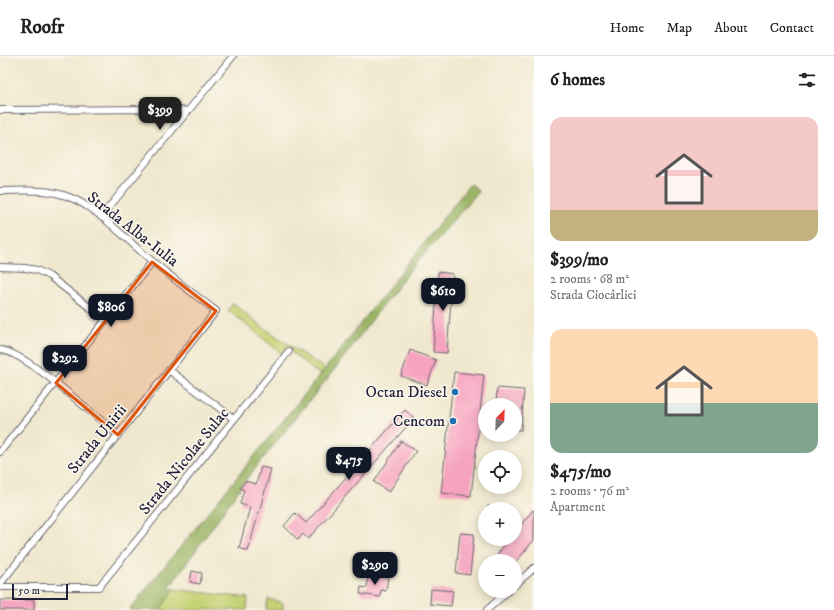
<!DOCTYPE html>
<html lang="en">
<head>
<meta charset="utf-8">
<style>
	body { margin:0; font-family:"IM FELL DW Pica",serif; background:#f6f6f6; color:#222; height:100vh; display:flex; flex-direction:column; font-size:15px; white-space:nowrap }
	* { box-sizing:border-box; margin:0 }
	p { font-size:13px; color:#767676 }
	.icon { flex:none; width:22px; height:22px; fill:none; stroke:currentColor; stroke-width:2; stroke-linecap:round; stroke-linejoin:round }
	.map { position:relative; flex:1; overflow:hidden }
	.details { display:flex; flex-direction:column; background:#fff; width:300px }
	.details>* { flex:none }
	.needle { width:26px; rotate:23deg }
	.buttons { position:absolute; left:478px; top:342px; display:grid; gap:8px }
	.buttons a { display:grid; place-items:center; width:44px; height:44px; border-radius:50%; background:#fff; box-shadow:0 2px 10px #0003; font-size:20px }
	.scale { position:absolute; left:12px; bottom:10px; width:56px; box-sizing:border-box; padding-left:4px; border:2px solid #22223b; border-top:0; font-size:11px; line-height:14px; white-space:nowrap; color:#22223b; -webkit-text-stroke:3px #fbf7ec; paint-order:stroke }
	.price { position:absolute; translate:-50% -34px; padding:0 9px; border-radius:8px; background:#111827; color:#fff; font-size:13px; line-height:26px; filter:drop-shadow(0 1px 2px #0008) }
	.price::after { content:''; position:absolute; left:50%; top:24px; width:12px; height:9px; margin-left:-6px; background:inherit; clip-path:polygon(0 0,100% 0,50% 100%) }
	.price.current { background:#222; color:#fff }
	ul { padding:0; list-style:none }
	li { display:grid; align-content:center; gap:8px; height:212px; padding:0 16px }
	li span { display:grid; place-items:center; height:124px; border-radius:12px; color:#555 }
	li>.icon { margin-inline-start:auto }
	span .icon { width:72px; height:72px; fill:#fffc; stroke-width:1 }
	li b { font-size:17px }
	h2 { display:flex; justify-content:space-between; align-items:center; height:48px; padding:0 16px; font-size:17px }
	header { display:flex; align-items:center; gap:24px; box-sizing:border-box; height:56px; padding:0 20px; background:#fff; border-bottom:1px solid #e0e0e0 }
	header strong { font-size:19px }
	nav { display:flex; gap:22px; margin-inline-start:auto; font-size:14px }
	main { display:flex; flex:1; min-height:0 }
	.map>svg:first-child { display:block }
	.green { fill:#c5d273; stroke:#747a57 }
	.forest { fill:#9cb465; stroke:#5f6b50 }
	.building { fill:#f6a3bf }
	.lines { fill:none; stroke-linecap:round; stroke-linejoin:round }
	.minor-casing { stroke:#6a676e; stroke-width:8 }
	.minor { stroke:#fff; stroke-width:6 }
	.marked { fill:#de560e; fill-opacity:0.2; stroke:#de560e; stroke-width:3; stroke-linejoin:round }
	.poi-dot { fill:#1f6fb2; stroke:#fbf7ec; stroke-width:1.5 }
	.labels { text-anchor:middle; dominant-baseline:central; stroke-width:3; stroke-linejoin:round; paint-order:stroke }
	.street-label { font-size:16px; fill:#22223b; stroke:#fbf7ec }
	.poi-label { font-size:16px; fill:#22223b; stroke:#fbf7ec; text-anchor:end }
</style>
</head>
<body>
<header>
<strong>Roofr</strong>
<nav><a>Home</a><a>Map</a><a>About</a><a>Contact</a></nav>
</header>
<main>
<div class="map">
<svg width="534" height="554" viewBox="0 0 534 554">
	<rect width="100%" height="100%" fill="#fbf7ec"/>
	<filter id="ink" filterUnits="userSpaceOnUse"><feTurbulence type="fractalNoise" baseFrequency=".025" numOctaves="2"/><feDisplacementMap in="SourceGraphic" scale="8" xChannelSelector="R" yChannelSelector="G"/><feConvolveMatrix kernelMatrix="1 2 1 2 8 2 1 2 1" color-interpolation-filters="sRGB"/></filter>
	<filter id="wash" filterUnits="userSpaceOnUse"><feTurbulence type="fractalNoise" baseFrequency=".012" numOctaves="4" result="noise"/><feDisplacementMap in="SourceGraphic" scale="16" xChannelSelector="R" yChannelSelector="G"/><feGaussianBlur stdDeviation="0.9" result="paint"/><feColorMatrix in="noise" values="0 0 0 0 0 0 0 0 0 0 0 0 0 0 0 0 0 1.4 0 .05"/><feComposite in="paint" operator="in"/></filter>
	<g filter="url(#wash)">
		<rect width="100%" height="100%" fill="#f0e8ce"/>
		<g class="green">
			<path d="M 233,247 L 264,272 L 325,313 L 320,319 L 287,293 L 282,298 L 228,254 Z"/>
			<path d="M 174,533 L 248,542 L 247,554 L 160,554 Z"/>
			<path d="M 268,543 L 281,546 L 283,548 L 283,554 L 266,554 Z"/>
		</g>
		<path class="forest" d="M 470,128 L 479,135 L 405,220 L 331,318 L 245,425 L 169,532 L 174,533 L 160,554 L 129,554 L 325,313 Z"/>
		<g id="blocks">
			<g class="building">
				<path d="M 438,216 L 453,218 L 447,297 L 433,296 Z"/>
				<path d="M 410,294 L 436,304 L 427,329 L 401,320 Z"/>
				<path d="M 454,316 L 484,319 L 471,440 L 441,437 Z"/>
				<path d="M 497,332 L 524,334 L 521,374 L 515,374 L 515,349 L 496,349 Z"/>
				<path d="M 405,354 L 414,362 L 308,483 L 303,478 L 298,484 L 284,470 L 295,457 L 306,467 Z"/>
				<path d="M 401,385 L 416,395 L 389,436 L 374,426 Z"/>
				<path d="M 261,411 L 271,413 L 248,495 L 239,492 L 250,451 L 240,448 L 244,434 L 240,432 L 245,425 L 256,428 Z"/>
				<path d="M 488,450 L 497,452 L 497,453 L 487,453 Z"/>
				<path d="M 533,454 L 534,455 L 534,484 L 515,507 L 515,505 L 505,505 L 497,499 L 509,483 L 515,483 L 515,476 Z"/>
				<path d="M 460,477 L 474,478 L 470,519 L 456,517 Z"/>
				<path d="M 192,515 L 202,517 L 200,528 L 190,526 Z"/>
				<path d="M 368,518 L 388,521 L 386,535 L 381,534 L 380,541 L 360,538 L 361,531 L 367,532 Z"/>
				<path d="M 431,533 L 453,535 L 451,550 L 430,548 Z"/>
				<rect x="0" y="544" width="34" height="10"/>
			</g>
		</g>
	</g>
	<g filter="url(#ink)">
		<use href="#blocks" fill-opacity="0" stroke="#6a676e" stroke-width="1"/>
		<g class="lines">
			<defs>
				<g id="minor">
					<path d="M 0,54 L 169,53 L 188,55"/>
					<path d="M 0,135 C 23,135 47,132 69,141 C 100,153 126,184 151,204 C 172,222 194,238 216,255 L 0,528"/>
					<path d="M 101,161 L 233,0"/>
					<path d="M 0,211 L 25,212 L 37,214 L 49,220 L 106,264"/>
					<path d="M 0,294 C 25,295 96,361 118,379"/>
					<path d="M 169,314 L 234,363"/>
					<path d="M 0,396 L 152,206"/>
					<path d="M 515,529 L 534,512"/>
					<path d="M 0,531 L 99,531 L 289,295"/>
					<path d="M 487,554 L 508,535"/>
				</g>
			</defs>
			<use href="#minor" class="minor-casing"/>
			<use href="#minor" class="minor"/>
		</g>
	</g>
	<path class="marked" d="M 152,206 L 216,255 L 118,379 L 56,327 Z"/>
	<g class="poi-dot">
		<circle cx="455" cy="336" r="4"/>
		<circle cx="453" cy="365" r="4"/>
	</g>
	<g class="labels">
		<g class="street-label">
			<text transform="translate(133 173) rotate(38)">Strada Alba-Iulia</text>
			<text transform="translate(97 383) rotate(-51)">Strada Unirii</text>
			<text transform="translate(184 405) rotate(-51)">Strada Nicolae Sulac</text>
		</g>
		<g class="poi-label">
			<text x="447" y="336">Octan Diesel</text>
			<text x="445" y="365">Cencom</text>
		</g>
	</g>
</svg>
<div class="buttons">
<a><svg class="needle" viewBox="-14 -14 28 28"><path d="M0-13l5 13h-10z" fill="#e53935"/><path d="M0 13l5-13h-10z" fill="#767676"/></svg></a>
<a><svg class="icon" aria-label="locate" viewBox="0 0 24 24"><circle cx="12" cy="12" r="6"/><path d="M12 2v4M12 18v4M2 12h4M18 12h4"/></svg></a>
<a>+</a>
<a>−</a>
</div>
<div class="scale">50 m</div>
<b class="price current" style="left:160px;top:75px">$399</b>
<b class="price" style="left:443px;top:256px">$610</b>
<b class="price" style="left:111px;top:272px">$806</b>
<b class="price" style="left:65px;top:323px">$292</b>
<b class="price" style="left:349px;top:425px">$475</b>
<b class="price" style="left:375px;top:530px">$290</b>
</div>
<section class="details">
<h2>6 homes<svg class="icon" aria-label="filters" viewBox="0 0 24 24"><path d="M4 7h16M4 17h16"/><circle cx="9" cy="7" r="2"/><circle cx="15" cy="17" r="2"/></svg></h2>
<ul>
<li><span style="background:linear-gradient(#f6c9c9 75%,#c2b280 0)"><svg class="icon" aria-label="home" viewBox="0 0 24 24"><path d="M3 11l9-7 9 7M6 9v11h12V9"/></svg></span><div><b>$399/mo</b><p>2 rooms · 68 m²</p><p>Strada Ciocârliei</p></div></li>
<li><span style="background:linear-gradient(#ffd9b3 60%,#7fa58c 0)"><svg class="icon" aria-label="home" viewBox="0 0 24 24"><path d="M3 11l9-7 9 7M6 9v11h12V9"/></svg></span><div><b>$475/mo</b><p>2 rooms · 76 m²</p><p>Apartment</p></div></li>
</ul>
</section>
</main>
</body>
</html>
